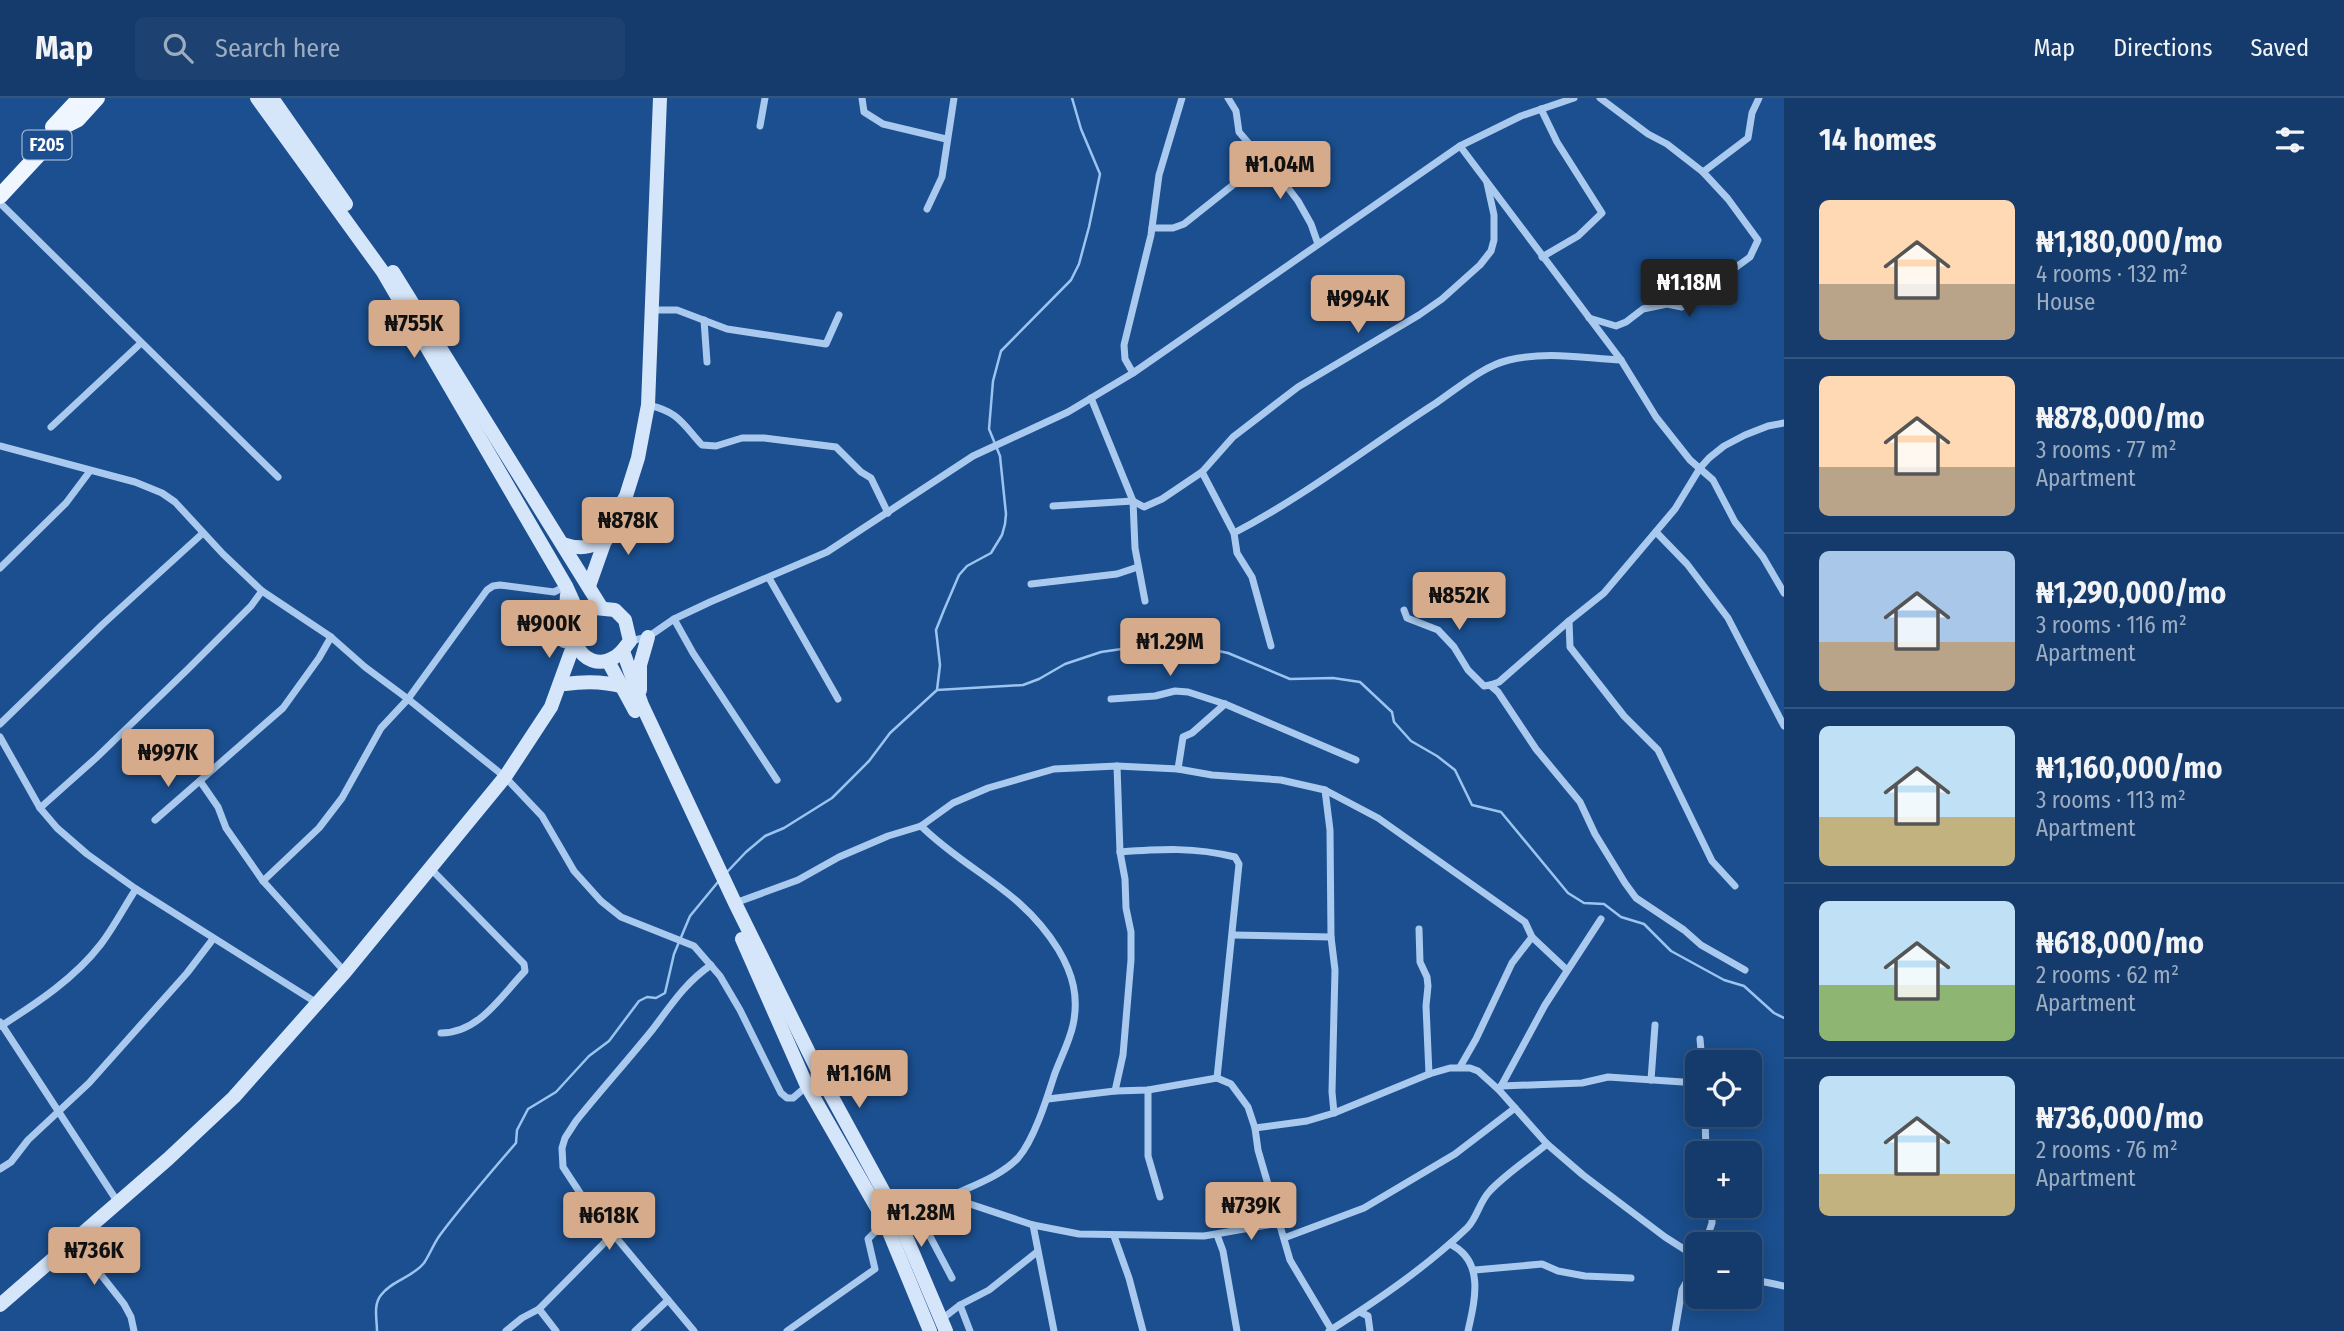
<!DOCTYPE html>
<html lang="en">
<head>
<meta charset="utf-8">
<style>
	body { margin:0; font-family:"Fira Sans Condensed",sans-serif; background:#1d4271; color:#f1f3f6; height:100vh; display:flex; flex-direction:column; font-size:26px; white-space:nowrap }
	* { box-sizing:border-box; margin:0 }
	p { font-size:23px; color:#9dadc1 }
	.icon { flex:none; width:38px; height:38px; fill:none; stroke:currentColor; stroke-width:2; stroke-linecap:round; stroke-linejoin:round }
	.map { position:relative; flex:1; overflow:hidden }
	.sheet { display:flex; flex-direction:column; background:#143b6b; width:560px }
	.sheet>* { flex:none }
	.buttons { position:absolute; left:1685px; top:952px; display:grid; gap:14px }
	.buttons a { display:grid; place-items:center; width:77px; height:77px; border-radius:10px; background:#143b6b; box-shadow:0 4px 18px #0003,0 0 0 2px #33557e; font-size:35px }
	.price { position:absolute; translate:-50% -60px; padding:0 16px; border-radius:7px; background:#d6ab8b; color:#111; font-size:23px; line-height:46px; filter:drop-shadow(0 2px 4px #0008) }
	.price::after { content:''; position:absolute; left:50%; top:42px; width:21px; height:16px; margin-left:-10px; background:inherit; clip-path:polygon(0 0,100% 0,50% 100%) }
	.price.selected { background:#222; color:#fff }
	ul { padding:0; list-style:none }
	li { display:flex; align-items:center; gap:21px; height:175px; padding:0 35px }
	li+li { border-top:2px solid #33557e }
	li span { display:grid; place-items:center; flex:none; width:196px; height:140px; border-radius:10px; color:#555 }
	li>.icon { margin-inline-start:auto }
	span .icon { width:84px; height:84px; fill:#fffc; stroke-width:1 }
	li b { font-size:30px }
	h2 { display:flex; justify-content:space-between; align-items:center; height:84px; padding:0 35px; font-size:30px }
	header { display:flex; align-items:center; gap:42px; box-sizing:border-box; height:98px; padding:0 35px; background:#143b6b; border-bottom:2px solid #33557e }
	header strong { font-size:33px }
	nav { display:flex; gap:38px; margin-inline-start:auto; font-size:24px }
	.search { width:490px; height:63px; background:#1d4271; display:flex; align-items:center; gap:18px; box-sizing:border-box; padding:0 24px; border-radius:10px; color:#9dadc1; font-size:26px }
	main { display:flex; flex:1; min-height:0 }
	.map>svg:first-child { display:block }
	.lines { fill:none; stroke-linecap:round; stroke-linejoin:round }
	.stream { stroke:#9cc4f0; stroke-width:2.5 }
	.street { stroke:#a9c9ee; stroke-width:7 }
	.secondary { stroke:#d6e6fa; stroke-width:14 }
	.primary { stroke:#f0f6ff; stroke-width:16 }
	.labels { text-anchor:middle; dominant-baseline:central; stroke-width:5; stroke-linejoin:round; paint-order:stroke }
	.shield { fill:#1b4f8f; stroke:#bbcadd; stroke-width:2 }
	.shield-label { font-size:18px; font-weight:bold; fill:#fff }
</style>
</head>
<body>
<header>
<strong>Map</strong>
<div class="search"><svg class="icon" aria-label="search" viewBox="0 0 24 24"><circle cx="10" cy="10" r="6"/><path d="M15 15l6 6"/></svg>Search here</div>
<nav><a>Map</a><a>Directions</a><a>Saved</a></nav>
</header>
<main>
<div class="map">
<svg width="1784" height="1233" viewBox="0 0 1784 1233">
	<rect width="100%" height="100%" fill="#1b4f8f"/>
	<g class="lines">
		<g class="stream">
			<path d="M 937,592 L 1023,587 L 1039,581 L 1065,566 L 1101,554 L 1156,546 L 1194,548 L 1228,555 L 1290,581 L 1333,580 L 1360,584 L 1392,614 L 1394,624 L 1411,643 L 1437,658 L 1455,672 L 1472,707 L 1501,714 L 1568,795 L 1584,805 L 1604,806 L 1621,819 L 1644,826 L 1671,853 L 1724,882 L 1744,888 L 1774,915 L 1784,920"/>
			<path d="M 727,774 L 746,754 L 765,738 L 784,730 L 832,700 L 869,663 L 890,635 L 937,592 L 940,567 L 936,532 L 944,512 L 959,477 L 967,468 L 991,455 L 1002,437 L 1005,426 L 1006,416 L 1000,358 L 989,331 L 993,283 L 1001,253 L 1071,182 L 1079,166 L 1089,129 L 1100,76 L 1081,31 L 1072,0"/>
			<path d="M 377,1233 C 377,1221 373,1207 381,1197 C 392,1182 412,1180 424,1165 C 430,1156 434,1145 440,1137 C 464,1105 490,1075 516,1045 L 517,1032 L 528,1011 L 556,994 L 589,958 L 609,943 L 639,903 L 647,899 L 656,900 L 665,895 L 674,856 L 690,818 L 718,784"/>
		</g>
		<g class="street">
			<path d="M 862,0 L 864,14 L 883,26 L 946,41"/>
			<path d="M 1228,0 L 1236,13 L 1239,34 L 1251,48 L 1263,68 L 1282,82 L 1298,103 L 1311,126 L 1318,146"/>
			<path d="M 1541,11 L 1557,44 L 1602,115 L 1578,138 L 1542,159"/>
			<path d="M 760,28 L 765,0"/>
			<path d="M 1460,48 L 1621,262 L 1656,319 L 1690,362 L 1713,382 L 1735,424 L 1763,459 L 1784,495"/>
			<path d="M 1703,74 L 1748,40 L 1752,15 L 1759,0"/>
			<path d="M 0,105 L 278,379"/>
			<path d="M 927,111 L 942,79 L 954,0"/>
			<path d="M 1152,130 L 1173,130 L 1184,126 L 1243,79 L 1263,68"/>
			<path d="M 653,212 L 677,212 L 727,231 L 826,246 L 839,217"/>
			<path d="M 1589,220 L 1616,228 L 1626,224 L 1643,211 L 1667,206 L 1682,209 L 1750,159 L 1758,142 L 1728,101 L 1703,74 L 1667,46 L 1648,36 L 1600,0"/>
			<path d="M 704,222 L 707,264"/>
			<path d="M 1133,275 L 1125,261 L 1124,247 L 1151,137 L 1159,77 L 1182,0"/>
			<path d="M 1091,300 L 1133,403 L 1135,450 L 1145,503"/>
			<path d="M 648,307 C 679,314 682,325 702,347 L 716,348 L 742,340 L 764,340 L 836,349 L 861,374 L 871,380 L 888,415"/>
			<path d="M 51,329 L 141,245"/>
			<path d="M 0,348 L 135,384 L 162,395 L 175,404 L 223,456 L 262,493 L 331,539 L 365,569 L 408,601 L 505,679 L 542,718 L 574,773 L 601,803 L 621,819 L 694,848 L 720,878 L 740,912 L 781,995 L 787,1000 L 793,1000 L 807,988"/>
			<path d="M 1202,374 L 1234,435 L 1237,455 L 1252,479 L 1271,548"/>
			<path d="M 1053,408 L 1133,403 L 1144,409 L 1162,401 L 1202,374 L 1233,339 L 1298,289 L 1419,217 L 1442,201 L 1480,167 L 1491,153 L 1494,142 L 1494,117 L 1487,85"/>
			<path d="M 1656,434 L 1687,466 L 1728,520 L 1784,628"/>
			<path d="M 1234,435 C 1305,398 1369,348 1436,305 C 1458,290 1483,268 1509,262 C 1547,253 1583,260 1621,262"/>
			<path d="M 0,470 L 66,405 L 90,373"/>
			<path d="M 769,480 L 838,601"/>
			<path d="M 1031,486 L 1117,476 L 1138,469"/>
			<path d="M 1404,512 L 1407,520 L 1438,532 L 1454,549 L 1468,572 L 1484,588 L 1490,587 L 1498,594 L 1536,651 L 1580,704 L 1595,736 L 1625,785 L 1636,800 L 1684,832 L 1701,847 L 1745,872"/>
			<path d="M 674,521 L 693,555 L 777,682"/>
			<path d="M 1569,523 L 1570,549 L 1624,618 L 1658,652 L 1712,763 L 1735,788"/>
			<path d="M 630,543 L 648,539 L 674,521 L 710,504 L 827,454 L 973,358 L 1068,314 L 1133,275 L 1460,48 L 1521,18 L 1574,0"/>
			<path d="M 1490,587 L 1499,584 L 1569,523 L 1604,495 L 1675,411 L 1700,370 L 1709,360 L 1724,348 L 1745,337 L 1768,328 L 1784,325"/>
			<path d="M 1111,601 L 1155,598 L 1175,593 L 1188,594 L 1225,606 L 1356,662"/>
			<path d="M 0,626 L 103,526 L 203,435"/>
			<path d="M 0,639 L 40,710 L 57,730 L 87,756 L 136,791 L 317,905"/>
			<path d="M 1178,671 L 1183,639 L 1192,635 L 1225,606"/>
			<path d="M 200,683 L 218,709 L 226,730 L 263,783 L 345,874"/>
			<path d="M 1325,692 L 1330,732 L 1331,839 L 1335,872 L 1332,994 L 1334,1015"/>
			<path d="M 40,710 L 96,660 L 188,571 L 251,508 L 262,493"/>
			<path d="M 155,722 L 283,610 L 319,560 L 331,539"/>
			<path d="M 921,728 C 969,775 1021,791 1058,851 C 1073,876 1079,899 1073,927 C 1069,945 1060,961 1054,978 C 1047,1000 1034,1042 1018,1060 C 1000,1079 971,1088 949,1099"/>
			<path d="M 1120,754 C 1162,751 1194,749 1235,759 L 1239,766 L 1217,980"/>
			<path d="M 431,771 L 524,866 L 525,873 C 501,898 479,935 441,935"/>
			<path d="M 263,783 L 319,730 L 342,700 L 381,630 L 408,601 L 487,492 L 493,488 L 500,487 L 554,494 L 566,488"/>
			<path d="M 735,805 L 798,782 L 839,759 L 888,738 L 921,728 L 953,705 L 988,690 L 1054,671 L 1117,668 L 1178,671 L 1212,677 L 1281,682 L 1325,692 L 1378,720 L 1525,824 L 1532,839 L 1567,872"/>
			<path d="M 1419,831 L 1420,864 L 1427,879 L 1428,888 L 1426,908 L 1429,976"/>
			<path d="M 1233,837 L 1331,839"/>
			<path d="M 0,924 L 117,1103"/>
			<path d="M 1,928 C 37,905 75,880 101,846 C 114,829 124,809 136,791"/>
			<path d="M 1700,941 L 1702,964"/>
			<path d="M 1460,969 L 1476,941 L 1512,865 L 1532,839"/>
			<path d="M 1651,982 L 1655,927"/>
			<path d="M 1501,988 L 1582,985 L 1608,979 L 1698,985"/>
			<path d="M 1148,992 L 1148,1058 L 1160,1099"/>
			<path d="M 1499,992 L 1545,907 L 1601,821"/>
			<path d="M 1115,993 L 1123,957 L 1131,862 L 1131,834 L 1126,810 L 1125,781 L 1120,754 L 1117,668"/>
			<path d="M 1048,1001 L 1115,993 L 1148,992 L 1217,980 L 1231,986 L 1248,1009 L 1255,1030 L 1258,1052 L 1290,1162 L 1331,1231"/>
			<path d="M 1705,1017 L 1706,1055"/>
			<path d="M 1255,1030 L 1307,1023 L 1334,1015 L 1429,976 L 1450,970 L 1470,970 L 1478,973 L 1499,992 L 1547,1046 L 1583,1077 L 1665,1139 L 1698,1160"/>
			<path d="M 0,1071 L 11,1064 L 28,1042 L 89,985 L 187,875 L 213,841"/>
			<path d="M 915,1110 L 952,1180"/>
			<path d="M 898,1120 L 945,1096 L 949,1099 L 1033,1127 L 1079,1136 L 1204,1138 L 1279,1125"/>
			<path d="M 1033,1127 L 1054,1233"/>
			<path d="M 82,1136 L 98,1173 L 124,1206 L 131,1219 L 134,1233"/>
			<path d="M 1217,1137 L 1223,1153 L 1237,1233"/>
			<path d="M 1114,1138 L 1129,1180 L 1143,1233"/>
			<path d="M 1284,1140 L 1364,1110 L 1455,1056 L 1515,1010"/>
			<path d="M 1450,1146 C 1485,1163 1475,1202 1468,1233"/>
			<path d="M 1705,1146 L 1712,1125 L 1712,1108"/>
			<path d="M 1475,1172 L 1542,1166 L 1558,1173 L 1585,1178 L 1631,1180"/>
			<path d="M 1750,1181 L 1784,1188"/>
			<path d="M 960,1207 L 970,1233"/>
			<path d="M 539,1211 L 556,1233"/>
			<path d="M 1360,1214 L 1368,1218 L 1370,1233"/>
			<path d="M 942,1221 L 960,1207 L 989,1192 L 1037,1154"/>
			<path d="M 506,1233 L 522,1220 L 539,1211 L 612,1137"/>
			<path d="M 635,1233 L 668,1202"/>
			<path d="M 694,1233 L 584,1101 L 563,1069 L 562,1050 L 565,1040 L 576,1023 C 601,992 628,962 653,931 C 671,907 686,884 711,867"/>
			<path d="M 787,1233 L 875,1171 L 868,1141 L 885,1124"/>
			<path d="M 1329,1233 C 1378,1202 1425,1170 1467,1130 C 1477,1120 1479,1105 1489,1094 C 1503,1078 1530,1060 1547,1046"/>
			<path d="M 1675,1233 L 1682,1192 L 1698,1163"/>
		</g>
		<g class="secondary">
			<path d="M 257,0 L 383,174 L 566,488 L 580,519"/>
			<path d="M 272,0 L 346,106"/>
			<path d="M 393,174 L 601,509"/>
			<path d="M 563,446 C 580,452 591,449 606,442"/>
			<path d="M 589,488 L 613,420 L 626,398 L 638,360 L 648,307 L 660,0"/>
			<path d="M 595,510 L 615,512 L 625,522 L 630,543 C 625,549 622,555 615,559 C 582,580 554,525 595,510 Z"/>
			<path d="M 564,543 L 567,497"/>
			<path d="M 623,553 L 642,607 L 735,805 L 820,977 L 898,1120 L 946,1233"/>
			<path d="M 608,563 L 635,613"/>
			<path d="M 565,586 C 586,583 604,583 624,589"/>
			<path d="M 640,592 L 640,567 L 648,539"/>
			<path d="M 742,841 L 807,988 L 885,1124 L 930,1233"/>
			<path d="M 0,1207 L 168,1061 L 234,999 L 345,874 L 505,679 L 551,609 L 575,543"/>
		</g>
		<g class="primary">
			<path d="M 53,29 L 80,0"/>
			<path d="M 0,98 L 66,27 L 78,21 L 97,0"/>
		</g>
	</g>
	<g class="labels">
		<rect class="shield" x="22.5" y="32.5" width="49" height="29" rx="5"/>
		<g class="shield-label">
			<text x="47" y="47">F205</text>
		</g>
	</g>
</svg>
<div class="buttons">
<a><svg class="icon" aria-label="locate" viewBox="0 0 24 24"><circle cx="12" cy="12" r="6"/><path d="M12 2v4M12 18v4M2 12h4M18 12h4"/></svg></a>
<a>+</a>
<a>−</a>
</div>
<b class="price" style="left:1280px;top:103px">₦1.04M</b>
<b class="price selected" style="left:1689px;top:221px">₦1.18M</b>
<b class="price" style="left:1358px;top:237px">₦994K</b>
<b class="price" style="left:414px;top:262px">₦755K</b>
<b class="price" style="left:628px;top:459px">₦878K</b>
<b class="price" style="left:1459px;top:534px">₦852K</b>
<b class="price" style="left:549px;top:562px">₦900K</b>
<b class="price" style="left:1170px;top:580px">₦1.29M</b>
<b class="price" style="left:168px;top:691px">₦997K</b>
<b class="price" style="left:859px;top:1012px">₦1.16M</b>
<b class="price" style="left:1251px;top:1144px">₦739K</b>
<b class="price" style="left:921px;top:1151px">₦1.28M</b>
<b class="price" style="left:609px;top:1154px">₦618K</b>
<b class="price" style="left:94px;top:1189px">₦736K</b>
</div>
<section class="sheet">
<h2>14 homes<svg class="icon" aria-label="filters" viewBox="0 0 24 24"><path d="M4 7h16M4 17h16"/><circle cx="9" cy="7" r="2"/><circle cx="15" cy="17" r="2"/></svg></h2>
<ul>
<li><span style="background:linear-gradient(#ffd9b3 60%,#b9a48a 0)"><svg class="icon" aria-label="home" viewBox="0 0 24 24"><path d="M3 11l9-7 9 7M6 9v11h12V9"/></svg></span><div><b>₦1,180,000/mo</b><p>4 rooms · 132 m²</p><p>House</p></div></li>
<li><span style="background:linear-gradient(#ffd9b3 65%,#b9a48a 0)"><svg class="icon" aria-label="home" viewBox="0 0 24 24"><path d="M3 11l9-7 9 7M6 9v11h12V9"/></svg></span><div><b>₦878,000/mo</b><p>3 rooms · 77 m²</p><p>Apartment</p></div></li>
<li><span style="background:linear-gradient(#a9c7e8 65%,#b9a48a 0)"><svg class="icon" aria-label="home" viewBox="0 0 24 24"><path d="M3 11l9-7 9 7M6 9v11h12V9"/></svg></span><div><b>₦1,290,000/mo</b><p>3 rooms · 116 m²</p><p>Apartment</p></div></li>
<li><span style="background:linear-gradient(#bfe0f5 65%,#c2b280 0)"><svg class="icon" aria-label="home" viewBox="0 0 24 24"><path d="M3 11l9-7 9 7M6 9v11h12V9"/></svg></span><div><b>₦1,160,000/mo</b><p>3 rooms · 113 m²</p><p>Apartment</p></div></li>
<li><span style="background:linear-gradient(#bfe0f5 60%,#8fb573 0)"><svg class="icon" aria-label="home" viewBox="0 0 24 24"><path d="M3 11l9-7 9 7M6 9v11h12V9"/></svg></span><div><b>₦618,000/mo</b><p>2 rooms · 62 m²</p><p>Apartment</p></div></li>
<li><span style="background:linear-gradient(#bfe0f5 70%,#c2b280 0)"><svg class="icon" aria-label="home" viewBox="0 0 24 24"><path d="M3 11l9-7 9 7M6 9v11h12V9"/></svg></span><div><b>₦736,000/mo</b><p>2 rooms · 76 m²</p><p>Apartment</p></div></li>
</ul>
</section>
</main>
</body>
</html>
